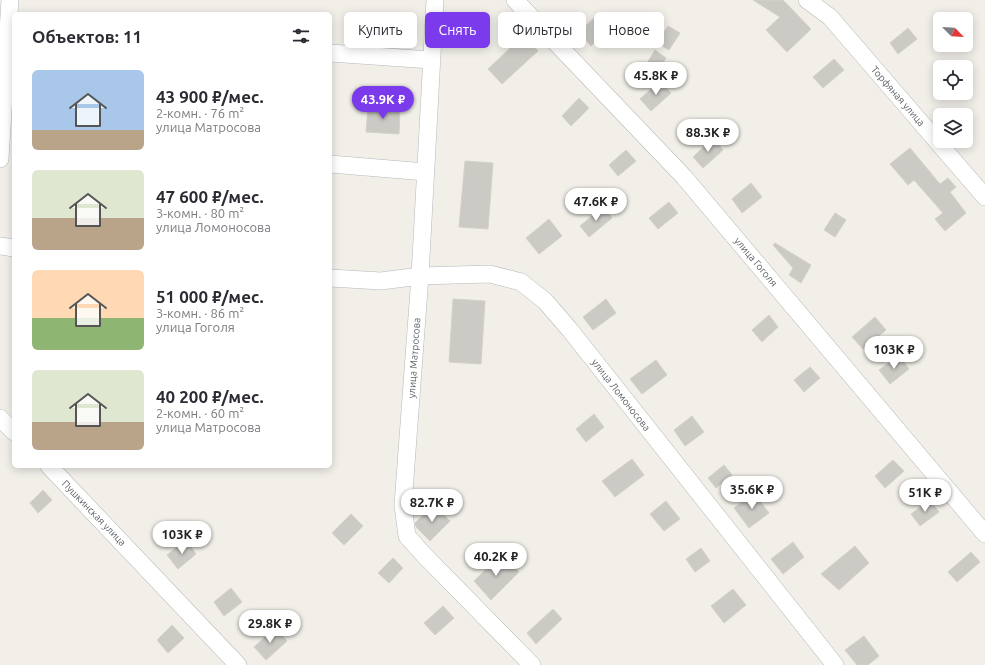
<!DOCTYPE html>
<html lang="ru">
<head>
<meta charset="utf-8">
<style>
	body { margin:0; font-family:Ubuntu,sans-serif; background:#f2f2f3; color:#2b2b33; height:100vh; display:flex; flex-direction:column; font-size:15px; white-space:nowrap }
	* { box-sizing:border-box; margin:0 }
	p { font-size:13px; color:#7c7c81 }
	.icon { flex:none; width:22px; height:22px; fill:none; stroke:currentColor; stroke-width:2; stroke-linecap:round; stroke-linejoin:round }
	.map { position:relative; flex:1; overflow:hidden }
	.drawer { position:absolute; left:12px; top:12px; width:320px; height:456px; display:flex; flex-direction:column; background:#fff; border-radius:6px; box-shadow:0 2px 10px #0003 }
	.drawer>* { flex:none }
	.guide { position:absolute; left:344px; top:12px; width:380px; height:36px; display:flex; gap:8px }
	.needle { width:26px; rotate:114deg }
	.tools { position:absolute; left:933px; top:12px; display:grid; gap:8px }
	.tools a { display:grid; place-items:center; width:40px; height:40px; border-radius:6px; background:#fff; box-shadow:0 2px 10px #0003; font-size:20px }
	.price { position:absolute; translate:-50% -34px; padding:0 9px; border-radius:14px; background:#fff; color:#222; font-size:13px; line-height:26px; filter:drop-shadow(0 1px 2px #0008) }
	.price::after { content:''; position:absolute; left:50%; top:24px; width:12px; height:9px; margin-left:-6px; background:inherit; clip-path:polygon(0 0,100% 0,50% 100%) }
	.price.on { background:#7c3aed; color:#fff }
	ul { padding:0; list-style:none }
	li { display:flex; align-items:center; gap:12px; height:100px; padding:0 20px }
	li span { display:grid; place-items:center; flex:none; width:112px; height:80px; border-radius:6px; color:#555 }
	li>.icon { margin-inline-start:auto }
	span .icon { width:48px; height:48px; fill:#fffc; stroke-width:1 }
	li b { font-size:17px }
	h2 { display:flex; justify-content:space-between; align-items:center; height:48px; padding:0 20px; font-size:17px }
	.pill { padding:0 14px; border-radius:6px; background:#fff; box-shadow:0 2px 10px #0003; font-size:14px; line-height:36px }
	.pill.on { background:#7c3aed; color:#fff }
	.map>svg:first-child { display:block }
	.building { fill:#cccac5; stroke:#d6d1c6 }
	.lines { fill:none; stroke-linecap:round; stroke-linejoin:round }
	.minor-casing { stroke:#b5b8bc; stroke-width:18 }
	.minor { stroke:#fff; stroke-width:17 }
	.labels { text-anchor:middle; dominant-baseline:central; stroke-width:3; stroke-linejoin:round; paint-order:stroke }
	.street-label { font-size:10px; fill:#5f6368; stroke:#fff }
</style>
</head>
<body>
<div class="map">
<svg width="985" height="665" viewBox="0 0 985 665">
	<rect width="100%" height="100%" fill="#f1efe8"/>
	<g class="building">
		<path d="M 753,0 L 783,0 L 811,29 L 787,52 L 766,30 L 780,17 Z"/>
		<path d="M 598,14 L 610,28 L 591,46 L 579,32 Z"/>
		<path d="M 668,26 L 680,33 L 669,50 L 657,43 Z"/>
		<path d="M 908,28 L 917,39 L 898,54 L 890,43 Z"/>
		<path d="M 524,35 L 538,51 L 502,84 L 488,69 Z"/>
		<path d="M 655,50 L 666,58 L 656,75 L 644,68 Z"/>
		<path d="M 834,59 L 844,70 L 823,88 L 813,77 Z"/>
		<path d="M 660,81 L 671,93 L 651,111 L 640,99 Z"/>
		<path d="M 579,98 L 589,108 L 571,126 L 562,116 Z"/>
		<path d="M 368,106 L 400,108 L 399,134 L 366,132 Z"/>
		<path d="M 713,138 L 723,150 L 703,168 L 693,157 Z"/>
		<path d="M 910,148 L 940,184 L 948,178 L 956,187 L 950,192 L 966,213 L 945,231 L 935,219 L 943,213 L 914,180 L 908,185 L 890,164 Z"/>
		<path d="M 626,150 L 636,161 L 618,176 L 609,165 Z"/>
		<path d="M 465,161 L 493,163 L 488,229 L 459,227 Z"/>
		<path d="M 751,183 L 762,197 L 742,213 L 732,199 Z"/>
		<path d="M 669,202 L 678,213 L 658,229 L 649,218 Z"/>
		<path d="M 603,207 L 612,218 L 589,237 L 580,226 Z"/>
		<path d="M 835,213 L 846,220 L 835,237 L 824,230 Z"/>
		<path d="M 549,219 L 562,236 L 539,254 L 526,238 Z"/>
		<path d="M 775,243 L 811,265 L 801,283 L 789,275 L 793,268 L 773,245 Z"/>
		<path d="M 453,299 L 485,301 L 481,364 L 449,362 Z"/>
		<path d="M 606,299 L 616,313 L 593,330 L 583,317 Z"/>
		<path d="M 769,315 L 778,327 L 762,342 L 752,330 Z"/>
		<path d="M 875,317 L 886,330 L 863,349 L 852,337 Z"/>
		<path d="M 899,355 L 909,369 L 890,384 L 879,370 Z"/>
		<path d="M 656,360 L 667,375 L 642,394 L 630,379 Z"/>
		<path d="M 810,367 L 820,378 L 804,392 L 794,380 Z"/>
		<path d="M 594,414 L 604,427 L 586,442 L 576,429 Z"/>
		<path d="M 692,416 L 704,432 L 685,446 L 674,430 Z"/>
		<path d="M 632,459 L 644,475 L 615,497 L 602,481 Z"/>
		<path d="M 893,460 L 904,471 L 885,488 L 875,476 Z"/>
		<path d="M 724,465 L 732,475 L 716,488 L 708,478 Z"/>
		<path d="M 43,490 L 52,500 L 38,513 L 30,503 Z"/>
		<path d="M 754,493 L 769,513 L 749,528 L 734,508 Z"/>
		<path d="M 930,500 L 939,512 L 920,526 L 911,514 Z"/>
		<path d="M 666,501 L 680,519 L 664,531 L 650,514 Z"/>
		<path d="M 433,505 L 450,521 L 430,541 L 416,527 L 415,523 Z"/>
		<path d="M 351,514 L 363,526 L 344,545 L 332,533 Z"/>
		<path d="M 186,540 L 196,554 L 178,569 L 167,555 Z"/>
		<path d="M 793,542 L 804,557 L 783,574 L 771,559 Z"/>
		<path d="M 855,546 L 869,563 L 839,590 L 821,574 Z"/>
		<path d="M 701,548 L 710,561 L 695,572 L 686,559 Z"/>
		<path d="M 971,552 L 980,562 L 957,582 L 948,572 Z"/>
		<path d="M 502,554 L 519,572 L 491,600 L 474,581 Z"/>
		<path d="M 393,558 L 403,568 L 389,583 L 378,573 Z"/>
		<path d="M 231,588 L 242,602 L 224,616 L 214,602 Z"/>
		<path d="M 733,589 L 746,605 L 724,623 L 711,606 Z"/>
		<path d="M 443,606 L 454,618 L 435,635 L 424,623 Z"/>
		<path d="M 553,609 L 562,619 L 536,644 L 527,633 Z"/>
		<path d="M 172,625 L 184,638 L 168,653 L 157,640 Z"/>
		<path d="M 275,628 L 287,641 L 266,660 L 254,647 Z"/>
		<path d="M 864,636 L 879,656 L 868,665 L 857,665 L 845,650 Z"/>
	</g>
	<g class="lines">
		<defs>
			<g id="minor">
				<path d="M 435,0 L 420,276 L 403,505 L 407,536 L 424,555 L 532,665"/>
				<path d="M 515,0 L 684,177 L 985,534"/>
				<path d="M 807,0 L 830,17 L 985,197"/>
				<path d="M 330,53 L 431,60"/>
				<path d="M 0,159 L 10,0"/>
				<path d="M 330,164 L 426,172"/>
				<path d="M 0,246 L 14,248"/>
				<path d="M 330,278 L 381,281 L 420,276 L 490,274 L 521,282 L 545,301 L 570,330 L 835,665"/>
				<path d="M 0,418 L 14,432"/>
				<path d="M 49,466 L 238,665"/>
			</g>
		</defs>
		<use href="#minor" class="minor-casing"/>
		<use href="#minor" class="minor"/>
	</g>
	<g class="labels">
		<g class="street-label">
			<text transform="translate(898 96) rotate(49)">Торфяная улица</text>
			<text transform="translate(756 262) rotate(50)">улица Гоголя</text>
			<text transform="translate(414 358) rotate(-86)">улица Матросова</text>
			<text transform="translate(621 395) rotate(52)">улица Ломоносова</text>
			<text transform="translate(94 513) rotate(46)">Пушкинская улица</text>
		</g>
	</g>
</svg>
<div class="tools">
<a><svg class="needle" viewBox="-14 -14 28 28"><path d="M0-13l5 13h-10z" fill="#e53935"/><path d="M0 13l5-13h-10z" fill="#7c7c81"/></svg></a>
<a><svg class="icon" aria-label="locate" viewBox="0 0 24 24"><circle cx="12" cy="12" r="6"/><path d="M12 2v4M12 18v4M2 12h4M18 12h4"/></svg></a>
<a><svg class="icon" aria-label="layers" viewBox="0 0 24 24"><path d="M12 4l9 5-9 5-9-5zM3 14l9 5 9-5"/></svg></a>
</div>
<b class="price" style="left:656px;top:96px">45.8K ₽</b>
<b class="price on" style="left:383px;top:120px">43.9K ₽</b>
<b class="price" style="left:708px;top:153px">88.3K ₽</b>
<b class="price" style="left:596px;top:222px">47.6K ₽</b>
<b class="price" style="left:894px;top:370px">103K ₽</b>
<b class="price" style="left:752px;top:510px">35.6K ₽</b>
<b class="price" style="left:925px;top:513px">51K ₽</b>
<b class="price" style="left:432px;top:523px">82.7K ₽</b>
<b class="price" style="left:182px;top:555px">103K ₽</b>
<b class="price" style="left:496px;top:577px">40.2K ₽</b>
<b class="price" style="left:270px;top:644px">29.8K ₽</b>
<div class="guide">
<a class="pill">Купить</a>
<a class="pill on">Снять</a>
<a class="pill">Фильтры</a>
<a class="pill">Новое</a>
</div>
<section class="drawer">
<h2>Объектов: 11<svg class="icon" aria-label="filters" viewBox="0 0 24 24"><path d="M4 7h16M4 17h16"/><circle cx="9" cy="7" r="2"/><circle cx="15" cy="17" r="2"/></svg></h2>
<ul>
<li><span style="background:linear-gradient(#a9c7e8 75%,#b9a48a 0)"><svg class="icon" aria-label="home" viewBox="0 0 24 24"><path d="M3 11l9-7 9 7M6 9v11h12V9"/></svg></span><div><b>43 900 ₽/мес.</b><p>2-комн. · 76 m²</p><p>улица Матросова</p></div></li>
<li><span style="background:linear-gradient(#dfe7d0 60%,#b9a48a 0)"><svg class="icon" aria-label="home" viewBox="0 0 24 24"><path d="M3 11l9-7 9 7M6 9v11h12V9"/></svg></span><div><b>47 600 ₽/мес.</b><p>3-комн. · 80 m²</p><p>улица Ломоносова</p></div></li>
<li><span style="background:linear-gradient(#ffd9b3 60%,#8fb573 0)"><svg class="icon" aria-label="home" viewBox="0 0 24 24"><path d="M3 11l9-7 9 7M6 9v11h12V9"/></svg></span><div><b>51 000 ₽/мес.</b><p>3-комн. · 86 m²</p><p>улица Гоголя</p></div></li>
<li><span style="background:linear-gradient(#dfe7d0 65%,#b9a48a 0)"><svg class="icon" aria-label="home" viewBox="0 0 24 24"><path d="M3 11l9-7 9 7M6 9v11h12V9"/></svg></span><div><b>40 200 ₽/мес.</b><p>2-комн. · 60 m²</p><p>улица Матросова</p></div></li>
</ul>
</section>
</div>
</body>
</html>
